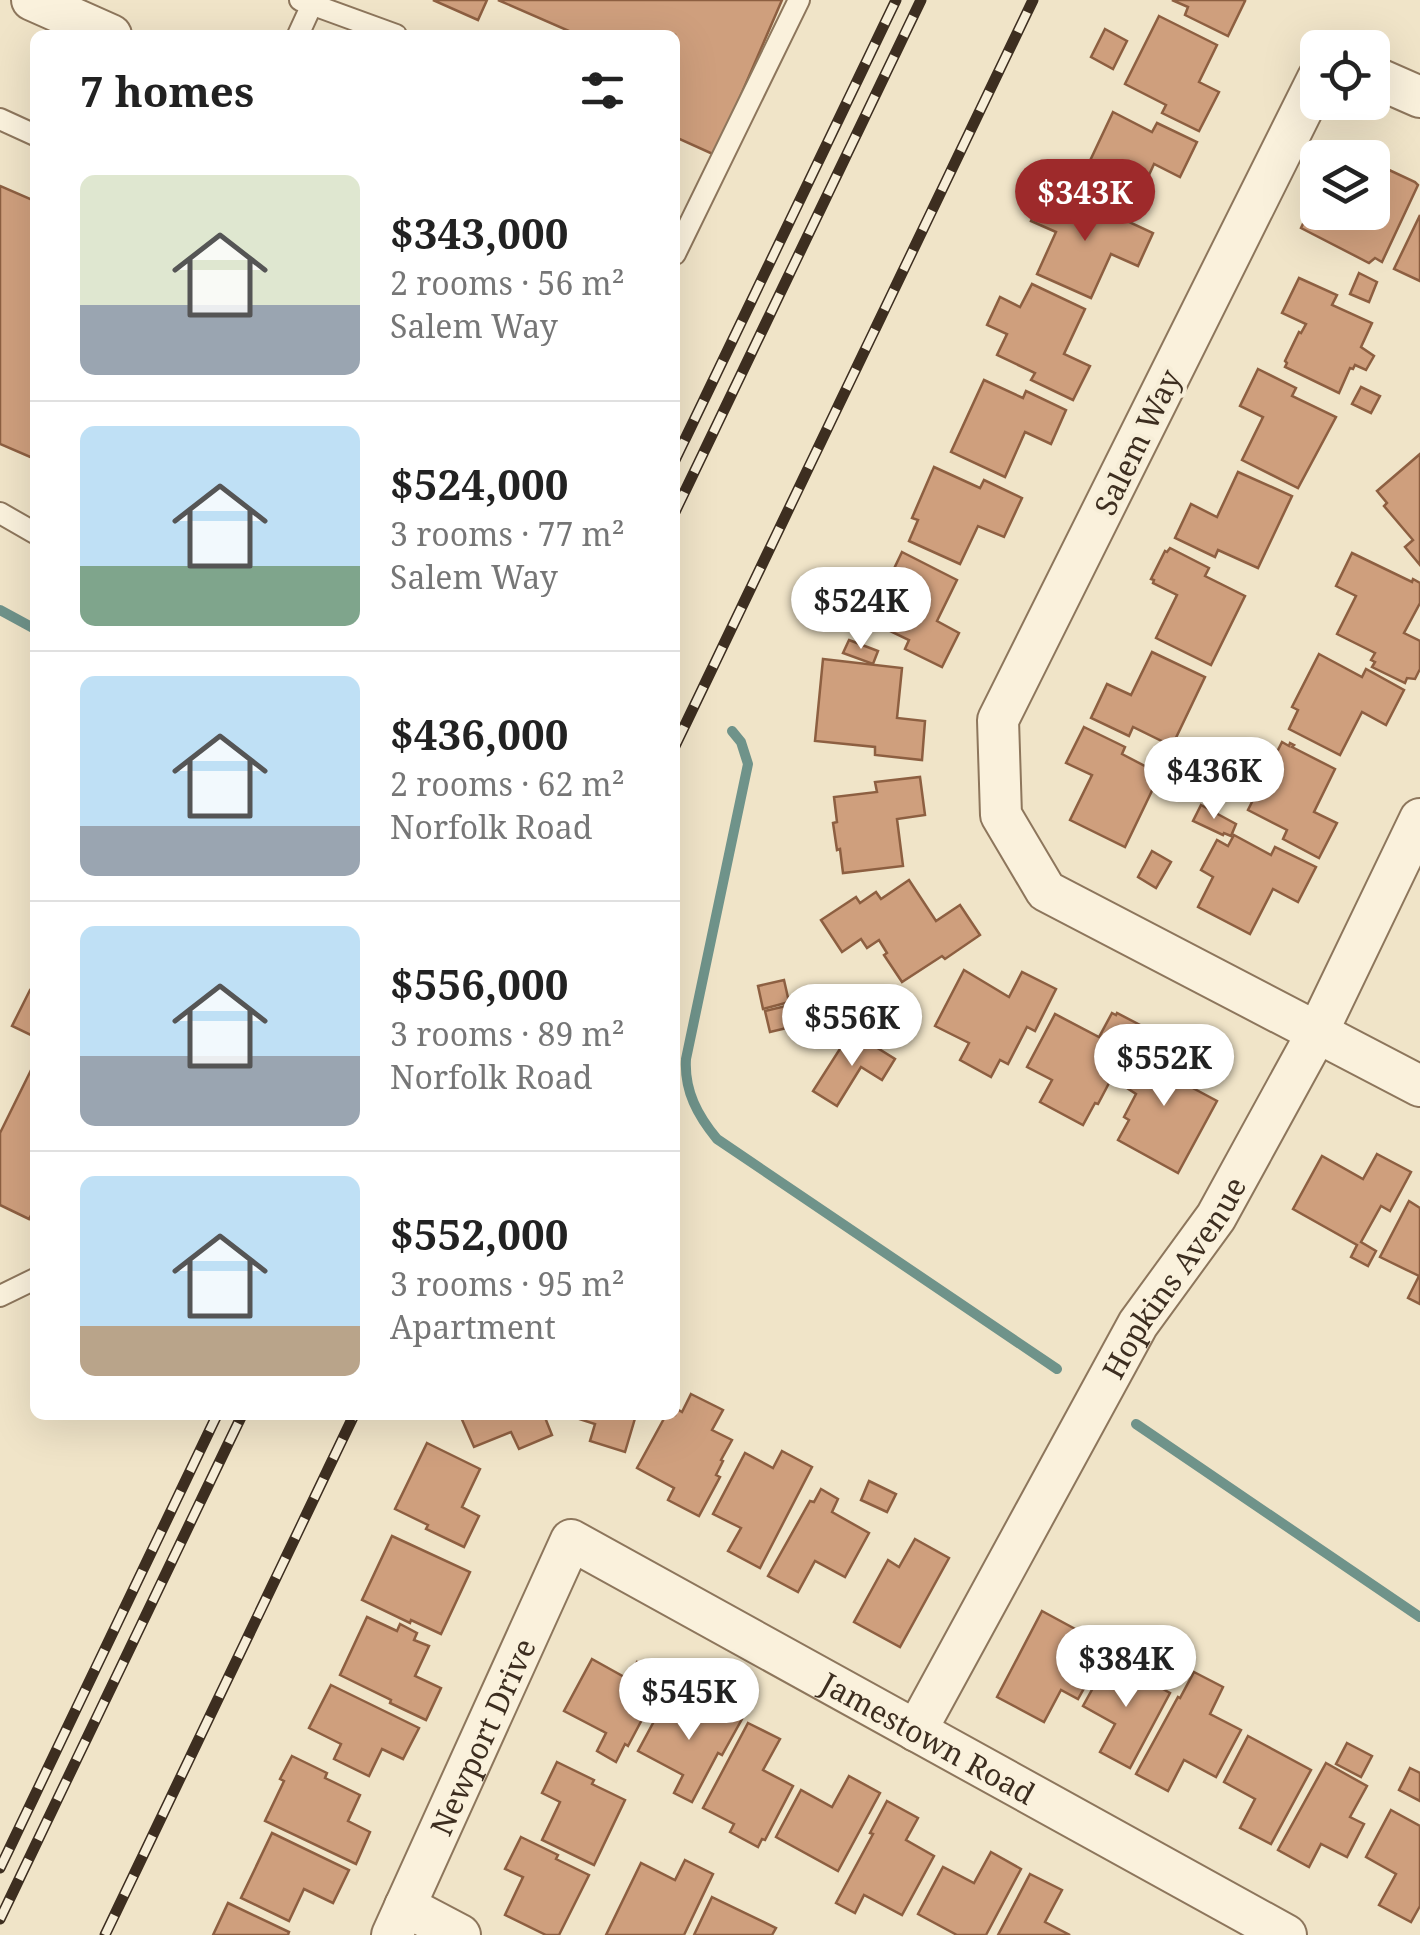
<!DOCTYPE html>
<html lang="en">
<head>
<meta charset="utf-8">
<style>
	body { margin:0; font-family:"Noto Serif",serif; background:#f6f6f6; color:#222; height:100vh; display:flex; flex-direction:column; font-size:38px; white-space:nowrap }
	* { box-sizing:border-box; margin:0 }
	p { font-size:32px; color:#767676 }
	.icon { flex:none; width:55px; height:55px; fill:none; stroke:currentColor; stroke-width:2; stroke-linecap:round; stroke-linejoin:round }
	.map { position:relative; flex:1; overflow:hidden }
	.details { position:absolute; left:30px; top:30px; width:650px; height:1390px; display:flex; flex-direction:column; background:#fff; border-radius:15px; box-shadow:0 10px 40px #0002 }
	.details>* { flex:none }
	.fabs { position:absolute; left:1300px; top:30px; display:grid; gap:20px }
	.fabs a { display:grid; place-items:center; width:90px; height:90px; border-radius:15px; background:#fff; box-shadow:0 10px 40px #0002; font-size:50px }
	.price { position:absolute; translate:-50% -85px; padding:0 22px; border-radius:35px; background:#fff; color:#222; font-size:32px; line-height:65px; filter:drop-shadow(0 2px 5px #0008) }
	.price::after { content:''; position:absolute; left:50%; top:60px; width:30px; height:22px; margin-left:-15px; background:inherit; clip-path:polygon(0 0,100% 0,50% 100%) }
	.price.selected { background:#9e2a2b; color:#fff }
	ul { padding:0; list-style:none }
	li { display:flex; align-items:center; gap:30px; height:250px; padding:0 50px }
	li+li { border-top:2px solid #e0e0e0 }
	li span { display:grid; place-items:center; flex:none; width:280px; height:200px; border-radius:15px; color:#555 }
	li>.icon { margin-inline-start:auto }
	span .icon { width:120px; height:120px; fill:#fffc; stroke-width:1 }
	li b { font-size:42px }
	h2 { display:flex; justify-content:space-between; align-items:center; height:120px; padding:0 50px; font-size:42px }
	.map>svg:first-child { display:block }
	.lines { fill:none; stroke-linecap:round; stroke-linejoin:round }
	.stream { stroke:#6f938a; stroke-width:10 }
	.building { fill:#cf9f7d; stroke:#8d5f41; stroke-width:2.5 }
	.service-casing { stroke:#8d765c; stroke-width:24 }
	.minor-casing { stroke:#8d765c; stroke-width:44 }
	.service { stroke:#faf1dc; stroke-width:20 }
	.minor { stroke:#faf1dc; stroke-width:40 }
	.rail-casing { stroke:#3d2e20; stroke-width:11 }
	.rail { stroke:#f7eed8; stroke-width:8; stroke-dasharray:22; stroke-linecap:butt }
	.labels { text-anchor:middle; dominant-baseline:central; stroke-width:8; stroke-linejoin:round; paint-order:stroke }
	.street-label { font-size:30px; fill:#3d2e20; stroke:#f7eed8 }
</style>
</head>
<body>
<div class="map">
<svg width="1420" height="1935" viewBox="0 0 1420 1935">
	<rect width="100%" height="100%" fill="#f0e4c8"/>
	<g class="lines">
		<g class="stream">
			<path d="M 0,610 L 35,629"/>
			<path d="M 732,731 L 741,742 L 748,764 L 686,1059 C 684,1091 698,1116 717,1139 L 1057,1369"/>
			<path d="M 1136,1424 L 1420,1617"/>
		</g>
	</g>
	<g class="building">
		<path d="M 433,0 L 487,0 L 478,20 Z"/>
		<path d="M 498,0 L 782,0 L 715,155 L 675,137 L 675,35 L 578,35 Z"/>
		<path d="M 1172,0 L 1243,0 L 1245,1 L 1228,36 L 1185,15 L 1188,7 Z"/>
		<path d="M 1159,16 L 1217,45 L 1199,82 L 1219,92 L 1199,131 L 1162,113 L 1166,105 L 1125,84 Z"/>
		<path d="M 1105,29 L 1127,41 L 1113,69 L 1091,57 Z"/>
		<path d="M 1113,112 L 1152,132 L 1157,123 L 1197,142 L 1180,177 L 1154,164 L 1134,208 L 1080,182 Z"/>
		<path d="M 1387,169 L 1415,182 L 1418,185 L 1382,262 L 1375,258 L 1369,263 L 1301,228 L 1318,192 L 1318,212 L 1372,212 L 1372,191 L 1382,170 L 1386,171 Z"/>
		<path d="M 0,186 L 35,201 L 35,459 L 0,444 Z"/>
		<path d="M 1043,193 L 1069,205 L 1070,202 L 1109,220 L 1112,214 L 1153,233 L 1138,266 L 1111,254 L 1091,298 L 1037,274 L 1056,232 L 1031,221 Z"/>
		<path d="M 1420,215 L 1420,281 L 1394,269 Z"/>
		<path d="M 1359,273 L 1377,282 L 1369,302 L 1350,294 Z"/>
		<path d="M 1299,278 L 1337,295 L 1332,305 L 1372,323 L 1361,347 L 1374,356 L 1366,370 L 1355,365 L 1353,369 L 1350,368 L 1339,393 L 1285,367 L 1287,363 L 1285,361 L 1299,332 L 1301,333 L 1306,324 L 1282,313 Z"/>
		<path d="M 1032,284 L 1085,309 L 1064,354 L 1090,366 L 1073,400 L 1031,380 L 1035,373 L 997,355 L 1007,334 L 987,325 L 1000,297 L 1020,307 Z"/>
		<path d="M 1258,369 L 1296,388 L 1292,396 L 1336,417 L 1298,488 L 1242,460 L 1263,417 L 1240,406 Z"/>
		<path d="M 984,380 L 1023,398 L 1026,391 L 1066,410 L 1051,444 L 1025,432 L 1005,477 L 951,452 Z"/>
		<path d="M 1361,387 L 1380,396 L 1371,413 L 1352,404 Z"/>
		<path d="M 1420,454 L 1420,565 L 1405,547 L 1413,540 L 1384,506 L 1387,503 L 1377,491 Z"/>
		<path d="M 934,467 L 980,488 L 984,480 L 1022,498 L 1004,537 L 978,526 L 960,564 L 909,541 L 918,520 L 912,518 Z"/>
		<path d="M 1238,472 L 1292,496 L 1258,568 L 1218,550 L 1215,557 L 1175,538 L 1191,504 L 1217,517 Z"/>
		<path d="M 1170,548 L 1209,568 L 1205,576 L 1245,596 L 1211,665 L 1156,638 L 1177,595 L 1153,583 L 1154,580 L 1151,579 L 1165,551 L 1167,552 Z"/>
		<path d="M 902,552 L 957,580 L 937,621 L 959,633 L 942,667 L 905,649 L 909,640 L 869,621 Z"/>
		<path d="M 1352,553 L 1412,582 L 1413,579 L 1420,583 L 1420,603 L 1404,633 L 1420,641 L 1420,669 L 1415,679 L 1407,678 L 1405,683 L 1372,667 L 1375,662 L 1371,660 L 1375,653 L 1337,634 L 1356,596 L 1336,586 Z"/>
		<path d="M 849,640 L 878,651 L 873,664 L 843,653 Z"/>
		<path d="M 1152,652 L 1205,677 L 1172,746 L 1133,727 L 1129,736 L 1091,718 L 1107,684 L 1131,695 Z"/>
		<path d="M 1319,654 L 1362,677 L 1366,669 L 1404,690 L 1386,725 L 1362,712 L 1340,755 L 1289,729 L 1298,710 L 1292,707 Z"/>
		<path d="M 823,659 L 902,668 L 897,718 L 925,721 L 922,760 L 875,755 L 875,747 L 815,741 Z"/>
		<path d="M 1084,727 L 1125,747 L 1122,754 L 1160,774 L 1125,847 L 1070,820 L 1092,775 L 1066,763 Z"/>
		<path d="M 1282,742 L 1289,746 L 1290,743 L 1294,745 L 1292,747 L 1335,769 L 1314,812 L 1337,823 L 1319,858 L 1283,839 L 1287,830 L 1248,810 Z"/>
		<path d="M 920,777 L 925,815 L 897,819 L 903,866 L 843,873 L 840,849 L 837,850 L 833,823 L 837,822 L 834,797 L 877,792 L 875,782 Z"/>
		<path d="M 1201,805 L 1236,824 L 1231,836 L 1224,833 L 1223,835 L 1193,821 Z"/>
		<path d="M 1234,835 L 1271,855 L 1275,847 L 1316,867 L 1298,902 L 1273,889 L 1250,934 L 1198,907 L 1213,877 L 1201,870 L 1217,840 L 1228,846 Z"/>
		<path d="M 1152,851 L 1171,862 L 1156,888 L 1138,877 Z"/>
		<path d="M 909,880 L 936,921 L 960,905 L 980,935 L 945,959 L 942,956 L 902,982 L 884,955 L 887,953 L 879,940 L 867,948 L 861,939 L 842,952 L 821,920 L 856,897 L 860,903 L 876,892 L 881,899 Z"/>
		<path d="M 964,970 L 1009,997 L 1022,972 L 1056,989 L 1035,1031 L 1027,1027 L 1008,1064 L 1000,1060 L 991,1077 L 960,1060 L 969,1043 L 935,1026 Z"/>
		<path d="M 784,980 L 789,1002 L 763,1009 L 758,986 Z"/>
		<path d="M 30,990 L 35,992 L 35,1037 L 12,1026 Z"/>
		<path d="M 790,1005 L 795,1026 L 770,1032 L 765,1011 Z"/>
		<path d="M 1112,1013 L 1116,1015 L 1117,1013 L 1144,1027 L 1143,1029 L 1146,1031 L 1126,1071 L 1118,1066 L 1098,1104 L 1095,1103 L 1083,1125 L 1040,1102 L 1052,1080 L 1027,1067 L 1055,1014 L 1099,1037 Z"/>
		<path d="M 1154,1038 L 1188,1057 L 1176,1079 L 1217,1101 L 1178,1173 L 1118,1140 L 1129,1120 L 1124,1117 L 1136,1094 L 1127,1088 Z"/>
		<path d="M 863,1039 L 895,1059 L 882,1080 L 861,1067 L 837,1106 L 813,1091 L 843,1044 Z"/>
		<path d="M 35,1062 L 35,1208 L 29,1219 L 0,1205 L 0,1133 Z"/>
		<path d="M 1377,1154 L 1411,1172 L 1390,1211 L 1381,1206 L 1361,1242 L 1376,1251 L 1368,1266 L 1351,1257 L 1357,1245 L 1293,1209 L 1322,1156 L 1363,1179 Z"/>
		<path d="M 1409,1201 L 1420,1208 L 1420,1304 L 1408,1298 L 1419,1276 L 1380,1257 Z"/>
		<path d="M 691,1394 L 723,1410 L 712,1430 L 732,1440 L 721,1460 L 723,1461 L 716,1475 L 720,1477 L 699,1516 L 668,1500 L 674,1488 L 637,1468 L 666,1415 L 675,1415 L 675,1408 L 682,1412 Z"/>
		<path d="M 460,1415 L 544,1415 L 552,1435 L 519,1449 L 511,1432 L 474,1447 Z"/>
		<path d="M 567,1415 L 636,1415 L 625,1452 L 590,1441 L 595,1424 Z"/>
		<path d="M 427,1443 L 480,1469 L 462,1507 L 479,1516 L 464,1547 L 426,1529 L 428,1525 L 395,1509 Z"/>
		<path d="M 782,1451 L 812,1467 L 760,1568 L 728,1551 L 741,1528 L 713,1514 L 745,1453 L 773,1468 Z"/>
		<path d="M 869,1481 L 896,1494 L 887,1512 L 861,1500 Z"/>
		<path d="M 821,1489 L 838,1499 L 832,1512 L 869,1533 L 845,1577 L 815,1561 L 798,1592 L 768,1576 L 810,1501 L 814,1502 Z"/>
		<path d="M 392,1536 L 470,1572 L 441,1634 L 411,1620 L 410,1623 L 362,1600 Z"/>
		<path d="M 915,1539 L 949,1558 L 900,1647 L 854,1622 L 888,1560 L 899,1567 Z"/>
		<path d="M 1042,1611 L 1077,1630 L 1062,1659 L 1092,1674 L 1078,1699 L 1061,1690 L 1044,1722 L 997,1697 Z"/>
		<path d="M 367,1617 L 397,1631 L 400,1624 L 417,1633 L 414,1640 L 429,1646 L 415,1676 L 441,1688 L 426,1720 L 390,1703 L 391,1700 L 340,1675 Z"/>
		<path d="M 592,1659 L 628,1679 L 637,1662 L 669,1679 L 649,1716 L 645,1714 L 628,1746 L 625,1744 L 616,1762 L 597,1751 L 606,1733 L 564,1711 Z"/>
		<path d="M 1109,1659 L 1170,1693 L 1130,1768 L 1100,1752 L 1115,1724 L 1083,1706 Z"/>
		<path d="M 1194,1672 L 1223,1687 L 1210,1714 L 1241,1730 L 1216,1777 L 1184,1760 L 1168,1791 L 1136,1774 L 1178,1697 L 1180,1698 Z"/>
		<path d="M 331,1685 L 419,1728 L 403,1759 L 382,1749 L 369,1776 L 334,1759 L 341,1744 L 309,1728 Z"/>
		<path d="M 666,1699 L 702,1719 L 711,1702 L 742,1719 L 722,1755 L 718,1753 L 692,1802 L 674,1793 L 683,1775 L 638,1751 Z"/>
		<path d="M 748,1723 L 780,1739 L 763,1770 L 793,1786 L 765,1840 L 762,1839 L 758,1847 L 730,1832 L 734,1824 L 703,1808 Z"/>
		<path d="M 1248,1736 L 1311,1770 L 1271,1844 L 1240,1828 L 1255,1799 L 1224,1782 Z"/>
		<path d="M 1347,1743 L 1372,1756 L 1361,1777 L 1336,1764 Z"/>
		<path d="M 292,1756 L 327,1773 L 325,1778 L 360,1795 L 348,1821 L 370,1832 L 356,1864 L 265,1821 L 284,1781 L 280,1779 Z"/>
		<path d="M 557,1762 L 594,1780 L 592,1784 L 625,1800 L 594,1865 L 542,1840 L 560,1802 L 542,1793 Z"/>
		<path d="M 1326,1763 L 1367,1786 L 1350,1817 L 1364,1824 L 1347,1857 L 1321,1844 L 1309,1867 L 1278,1850 Z"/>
		<path d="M 1410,1768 L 1420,1773 L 1420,1801 L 1399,1790 Z"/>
		<path d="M 849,1776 L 880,1793 L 838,1871 L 776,1837 L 801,1790 L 832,1807 Z"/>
		<path d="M 887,1801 L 918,1818 L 906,1840 L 934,1856 L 902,1915 L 864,1895 L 855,1913 L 836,1903 L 873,1834 L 870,1833 Z"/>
		<path d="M 1391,1810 L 1420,1826 L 1420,1906 L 1411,1922 L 1379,1905 L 1396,1874 L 1366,1857 Z"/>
		<path d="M 272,1833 L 349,1870 L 333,1903 L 304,1889 L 289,1921 L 241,1898 Z"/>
		<path d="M 521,1837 L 558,1855 L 556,1859 L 589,1875 L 559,1935 L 546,1935 L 505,1915 L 523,1877 L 505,1869 Z"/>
		<path d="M 991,1852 L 1021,1869 L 986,1935 L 957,1935 L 918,1914 L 943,1867 L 974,1883 Z"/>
		<path d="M 685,1860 L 713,1874 L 684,1935 L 606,1935 L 641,1863 L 675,1880 Z"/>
		<path d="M 1030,1874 L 1062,1890 L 1045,1922 L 1070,1935 L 998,1935 Z"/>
		<path d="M 712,1897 L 776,1928 L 772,1935 L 694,1935 Z"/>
		<path d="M 228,1903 L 289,1932 L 288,1935 L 213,1935 Z"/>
	</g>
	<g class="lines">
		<defs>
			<g id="service">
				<path d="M 300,0 L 396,35"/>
				<path d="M 298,35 L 314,0"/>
				<path d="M 0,119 L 35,135"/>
				<path d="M 675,254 L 799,0"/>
				<path d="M 0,513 L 35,533"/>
				<path d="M 0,1296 L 35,1279"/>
			</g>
			<g id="minor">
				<path d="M 32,0 L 111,35"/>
				<path d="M 1372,76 L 1420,97"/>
				<path d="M 1318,78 L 998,720 L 1001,815 L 1046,891 L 1420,1086"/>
				<path id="s1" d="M 916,1731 L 1138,1324 L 1216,1217 L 1318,1031 L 1420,819"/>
				<path d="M 405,1906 L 460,1935"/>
				<path id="s2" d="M 392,1935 L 571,1540 L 1286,1935"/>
			</g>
		</defs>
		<use href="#service" class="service-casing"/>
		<use href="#minor" class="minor-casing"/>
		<use href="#service" class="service"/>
		<use href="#minor" class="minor"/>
		<defs>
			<g id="rail">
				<path d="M 675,460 L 896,0"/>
				<path d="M 675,512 L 921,0"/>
				<path d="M 675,746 L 1033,0"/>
				<path d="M 0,1868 L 217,1415"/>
				<path d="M 0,1919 L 242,1415"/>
				<path d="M 105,1935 L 354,1415"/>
			</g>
		</defs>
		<use href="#rail" class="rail-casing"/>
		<use href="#rail" class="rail"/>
	</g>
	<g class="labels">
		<g class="street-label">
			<text transform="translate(1137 442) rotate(-64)">Salem Way</text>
			<text stroke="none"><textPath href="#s1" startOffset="522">Hopkins Avenue</textPath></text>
			<text stroke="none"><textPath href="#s2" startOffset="218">Newport Drive</textPath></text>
			<text stroke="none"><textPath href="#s2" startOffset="842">Jamestown Road</textPath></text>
		</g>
	</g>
</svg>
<div class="fabs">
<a><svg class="icon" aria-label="locate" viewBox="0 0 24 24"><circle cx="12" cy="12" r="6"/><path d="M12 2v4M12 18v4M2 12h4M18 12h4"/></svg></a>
<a><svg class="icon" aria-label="layers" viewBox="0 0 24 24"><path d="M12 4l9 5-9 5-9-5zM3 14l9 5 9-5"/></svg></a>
</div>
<b class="price selected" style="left:1085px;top:244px">$343K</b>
<b class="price" style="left:861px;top:652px">$524K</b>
<b class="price" style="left:1214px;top:822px">$436K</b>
<b class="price" style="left:852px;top:1069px">$556K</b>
<b class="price" style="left:1164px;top:1109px">$552K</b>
<b class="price" style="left:1126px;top:1710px">$384K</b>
<b class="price" style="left:689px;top:1743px">$545K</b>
<section class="details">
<h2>7 homes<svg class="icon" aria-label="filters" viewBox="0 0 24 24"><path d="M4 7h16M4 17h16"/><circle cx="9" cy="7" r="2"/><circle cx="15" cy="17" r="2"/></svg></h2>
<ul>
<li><span style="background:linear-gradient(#dfe7d0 65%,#9aa5b1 0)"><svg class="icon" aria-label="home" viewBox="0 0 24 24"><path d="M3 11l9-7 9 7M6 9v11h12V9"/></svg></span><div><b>$343,000</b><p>2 rooms · 56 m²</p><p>Salem Way</p></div></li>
<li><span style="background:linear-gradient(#bfe0f5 70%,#7fa58c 0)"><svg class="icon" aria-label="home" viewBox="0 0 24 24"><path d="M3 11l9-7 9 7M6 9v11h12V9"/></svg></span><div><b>$524,000</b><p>3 rooms · 77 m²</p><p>Salem Way</p></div></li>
<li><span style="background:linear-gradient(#bfe0f5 75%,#9aa5b1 0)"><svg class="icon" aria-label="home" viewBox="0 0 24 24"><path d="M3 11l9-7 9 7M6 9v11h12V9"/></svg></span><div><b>$436,000</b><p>2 rooms · 62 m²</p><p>Norfolk Road</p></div></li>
<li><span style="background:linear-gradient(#bfe0f5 65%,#9aa5b1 0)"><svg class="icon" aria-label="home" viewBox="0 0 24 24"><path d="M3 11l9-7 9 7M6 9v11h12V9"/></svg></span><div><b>$556,000</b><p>3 rooms · 89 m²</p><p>Norfolk Road</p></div></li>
<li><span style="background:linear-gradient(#bfe0f5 75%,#b9a48a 0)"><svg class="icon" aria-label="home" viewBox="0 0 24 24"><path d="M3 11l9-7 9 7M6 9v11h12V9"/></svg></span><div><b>$552,000</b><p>3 rooms · 95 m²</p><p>Apartment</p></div></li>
</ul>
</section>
</div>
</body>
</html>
